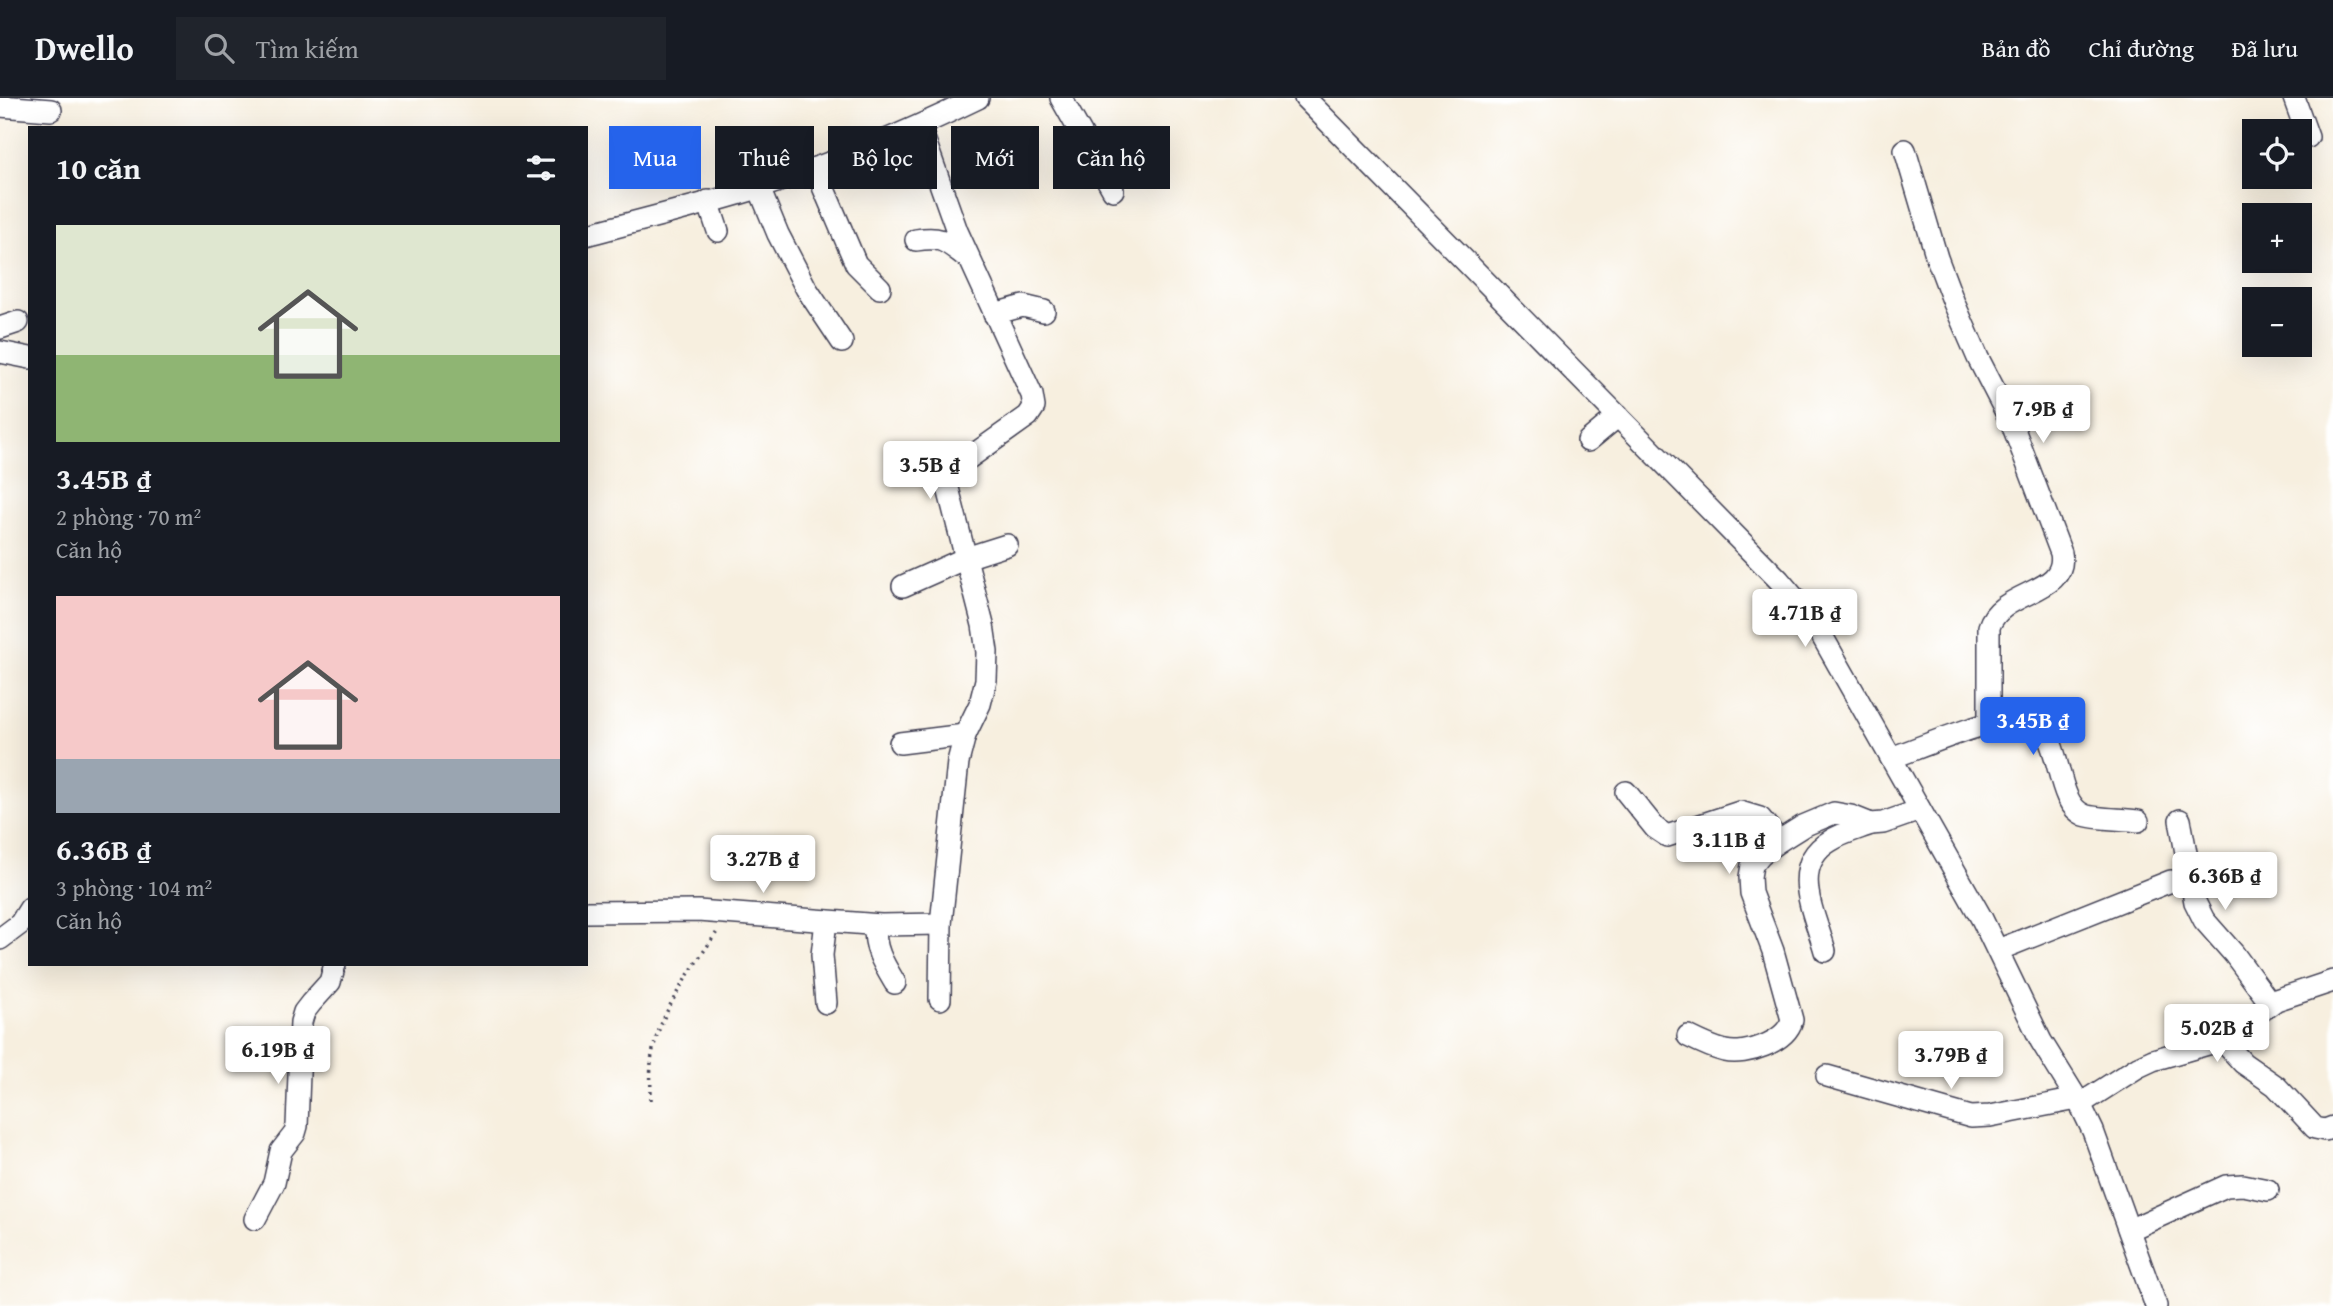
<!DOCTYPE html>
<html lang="vi">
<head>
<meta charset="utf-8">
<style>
	body { margin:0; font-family:"Gentium Book Plus",serif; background:#20242c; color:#f1f3f6; height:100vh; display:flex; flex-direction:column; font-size:26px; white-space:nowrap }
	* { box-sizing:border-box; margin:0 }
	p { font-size:23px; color:#9ea1a6 }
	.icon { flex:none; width:38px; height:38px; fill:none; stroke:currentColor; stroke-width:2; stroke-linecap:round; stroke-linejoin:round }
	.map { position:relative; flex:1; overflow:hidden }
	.sheet { position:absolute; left:28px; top:28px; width:560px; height:840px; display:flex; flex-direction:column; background:#171b24; border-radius:0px; box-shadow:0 7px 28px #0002 }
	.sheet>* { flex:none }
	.guide { position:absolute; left:609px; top:28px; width:665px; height:63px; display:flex; gap:14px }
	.controls { position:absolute; left:2242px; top:21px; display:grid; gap:14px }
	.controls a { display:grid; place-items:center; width:70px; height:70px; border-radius:0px; background:#171b24; box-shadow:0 7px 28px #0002; font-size:35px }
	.price { position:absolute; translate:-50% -60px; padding:0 16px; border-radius:7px; background:#fff; color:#222; font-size:23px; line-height:46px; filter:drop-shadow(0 2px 4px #0008) }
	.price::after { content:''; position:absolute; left:50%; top:42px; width:21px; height:16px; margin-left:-10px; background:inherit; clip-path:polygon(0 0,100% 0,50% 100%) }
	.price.on { background:#2563eb; color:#fff }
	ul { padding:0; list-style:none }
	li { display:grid; align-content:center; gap:14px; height:371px; padding:0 28px }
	li span { display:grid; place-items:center; height:217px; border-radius:0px; color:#555 }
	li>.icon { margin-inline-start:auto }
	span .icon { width:126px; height:126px; fill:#fffc; stroke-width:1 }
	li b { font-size:30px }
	h2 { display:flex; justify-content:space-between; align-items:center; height:84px; padding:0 28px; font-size:30px }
	.pill { padding:0 24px; border-radius:0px; background:#171b24; box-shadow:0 7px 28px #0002; font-size:24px; line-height:63px }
	.pill.on { background:#2563eb; color:#fff }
	header { display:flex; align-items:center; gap:42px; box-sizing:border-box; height:98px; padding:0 35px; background:#171b24; border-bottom:2px solid #363941 }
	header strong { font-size:33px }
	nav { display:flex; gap:38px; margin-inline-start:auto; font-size:24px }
	.search { width:490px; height:63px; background:#20242c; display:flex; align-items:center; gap:18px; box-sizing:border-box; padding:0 24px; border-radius:0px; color:#9ea1a6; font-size:26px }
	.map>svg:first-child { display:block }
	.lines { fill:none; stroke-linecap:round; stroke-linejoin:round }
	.minor-casing { stroke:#424154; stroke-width:24 }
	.path { stroke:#424154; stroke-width:3.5; stroke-dasharray:2 5; stroke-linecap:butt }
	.minor { stroke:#fff; stroke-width:21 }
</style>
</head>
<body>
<header>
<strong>Dwello</strong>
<div class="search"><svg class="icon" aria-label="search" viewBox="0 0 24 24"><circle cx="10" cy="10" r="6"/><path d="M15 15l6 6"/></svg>Tìm kiếm</div>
<nav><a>Bản đồ</a><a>Chỉ đường</a><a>Đã lưu</a></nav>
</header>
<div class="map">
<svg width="2333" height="1208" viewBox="0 0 2333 1208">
	<rect width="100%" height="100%" fill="#fff"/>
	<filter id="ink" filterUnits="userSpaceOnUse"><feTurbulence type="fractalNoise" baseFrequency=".0143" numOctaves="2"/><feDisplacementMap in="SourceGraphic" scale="14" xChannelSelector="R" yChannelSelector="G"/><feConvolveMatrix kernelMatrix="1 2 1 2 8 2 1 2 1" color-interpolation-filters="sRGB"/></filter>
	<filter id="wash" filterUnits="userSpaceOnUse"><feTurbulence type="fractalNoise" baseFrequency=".00686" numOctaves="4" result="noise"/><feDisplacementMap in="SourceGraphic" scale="28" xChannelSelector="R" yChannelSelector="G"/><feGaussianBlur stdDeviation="1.57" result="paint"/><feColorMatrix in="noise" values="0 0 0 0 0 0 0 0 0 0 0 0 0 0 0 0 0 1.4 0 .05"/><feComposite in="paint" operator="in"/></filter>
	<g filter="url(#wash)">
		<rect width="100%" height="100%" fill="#f7efdf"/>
	</g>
	<g filter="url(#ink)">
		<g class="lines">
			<defs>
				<g id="minor">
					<path d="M 1061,0 L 1113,92"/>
					<path d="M 1305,0 L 1779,482 L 1802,509 L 1822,538 L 1982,821 L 2041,943 L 2080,1006 L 2093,1033 L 2156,1208"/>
					<path d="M 2294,0 L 2308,39"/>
					<path d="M 0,8 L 51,12"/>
					<path d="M 920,29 L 957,133 L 1032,297 L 1034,309 L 1028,318 L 952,372 L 948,380 L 948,390 L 983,527 L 987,554 L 986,582 L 980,606 L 965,637 L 958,664 L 941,826 L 940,901"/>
					<path d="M 1905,52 L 1937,160 L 1954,205 L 1978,260 L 2012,326 L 2061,455 C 2069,497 2001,491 1989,529 L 1989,626"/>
					<path d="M 815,70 L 856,166 L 880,190"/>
					<path d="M 759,90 L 778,136 L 806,190 L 842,244"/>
					<path d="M 708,103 L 718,133"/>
					<path d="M 586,137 C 644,121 704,107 761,89 C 836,65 908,34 978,0"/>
					<path d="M 916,142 C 942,138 945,143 965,158"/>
					<path d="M 994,216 L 1023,208 L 1044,213"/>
					<path d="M 0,230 L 18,224"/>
					<path d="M 0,254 L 30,260"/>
					<path d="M 1588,343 L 1618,318"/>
					<path d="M 903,488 L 966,460 L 1007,447"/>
					<path d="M 900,645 L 965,637"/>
					<path d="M 1891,660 C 1919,650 2000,616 2025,620 C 2065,627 2051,703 2084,717 C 2094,721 2125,721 2138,723"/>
					<path d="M 1626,694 L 1655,730 L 1667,738 L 1740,714 L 1760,720 L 1779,743"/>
					<path d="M 2180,722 L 2195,804 L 2204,822 L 2234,856 L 2270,905"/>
					<path d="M 586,814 L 698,813 L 881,827 L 941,826"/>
					<path d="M 875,827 C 874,851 883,865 895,885"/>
					<path d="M 0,841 L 20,826 L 30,810"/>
					<path d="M 1998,852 L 2171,783"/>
					<path d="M 1825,853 C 1815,816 1788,768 1830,743 C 1842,735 1858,731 1871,726"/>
					<path d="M 826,905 L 822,857 L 826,823"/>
					<path d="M 1688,938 C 1700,944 1712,950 1725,953 C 1746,958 1786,944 1792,922 L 1773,853 L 1751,795 L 1750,779 L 1752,767 L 1761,756 L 1779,743 L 1803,728 L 1834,715 L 1851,718 L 1871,726 L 1883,725 L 1920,712"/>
					<path d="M 2222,942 L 2243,965 L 2276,988 L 2315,1030 L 2325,1032 L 2333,1029"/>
					<path d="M 1827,978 L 1971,1019 L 1990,1018 L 2077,1001"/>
					<path d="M 2080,1006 L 2138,969 L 2153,962 L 2222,942 L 2276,902 L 2333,883"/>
					<path d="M 255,1121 L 274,1085 L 281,1053 L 295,1035 L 297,1028 L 301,924 L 304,914 L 311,905 L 330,884 L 335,866"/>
					<path d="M 2129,1132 L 2226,1088 L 2243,1087 L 2268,1092"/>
				</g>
			</defs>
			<use href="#minor" class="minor-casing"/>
			<path class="path" d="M 651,1002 C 651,989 650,976 651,964 C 656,918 692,871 717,834"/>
			<use href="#minor" class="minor"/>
		</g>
	</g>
</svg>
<div class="controls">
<a><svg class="icon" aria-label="locate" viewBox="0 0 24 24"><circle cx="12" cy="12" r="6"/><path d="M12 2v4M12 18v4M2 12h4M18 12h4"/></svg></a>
<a>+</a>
<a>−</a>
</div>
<b class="price" style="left:2043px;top:347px">7.9B ₫</b>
<b class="price" style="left:930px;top:403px">3.5B ₫</b>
<b class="price" style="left:1805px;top:551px">4.71B ₫</b>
<b class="price on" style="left:2033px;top:659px">3.45B ₫</b>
<b class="price" style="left:1729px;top:778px">3.11B ₫</b>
<b class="price" style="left:763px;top:797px">3.27B ₫</b>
<b class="price" style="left:2225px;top:814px">6.36B ₫</b>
<b class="price" style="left:2217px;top:966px">5.02B ₫</b>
<b class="price" style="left:278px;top:988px">6.19B ₫</b>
<b class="price" style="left:1951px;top:993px">3.79B ₫</b>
<div class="guide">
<a class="pill on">Mua</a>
<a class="pill">Thuê</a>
<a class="pill">Bộ lọc</a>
<a class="pill">Mới</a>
<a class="pill">Căn hộ</a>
</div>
<section class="sheet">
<h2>10 căn<svg class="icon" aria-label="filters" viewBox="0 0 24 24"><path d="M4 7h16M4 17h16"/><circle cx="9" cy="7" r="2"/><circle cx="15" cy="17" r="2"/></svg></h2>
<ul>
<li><span style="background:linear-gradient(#dfe7d0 60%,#8fb573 0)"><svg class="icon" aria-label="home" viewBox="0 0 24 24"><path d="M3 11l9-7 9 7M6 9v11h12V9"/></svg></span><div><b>3.45B ₫</b><p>2 phòng · 70 m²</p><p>Căn hộ</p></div></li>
<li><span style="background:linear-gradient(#f6c9c9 75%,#9aa5b1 0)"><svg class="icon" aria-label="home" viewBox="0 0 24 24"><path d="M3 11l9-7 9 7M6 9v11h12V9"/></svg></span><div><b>6.36B ₫</b><p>3 phòng · 104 m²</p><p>Căn hộ</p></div></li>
</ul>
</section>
</div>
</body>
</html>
